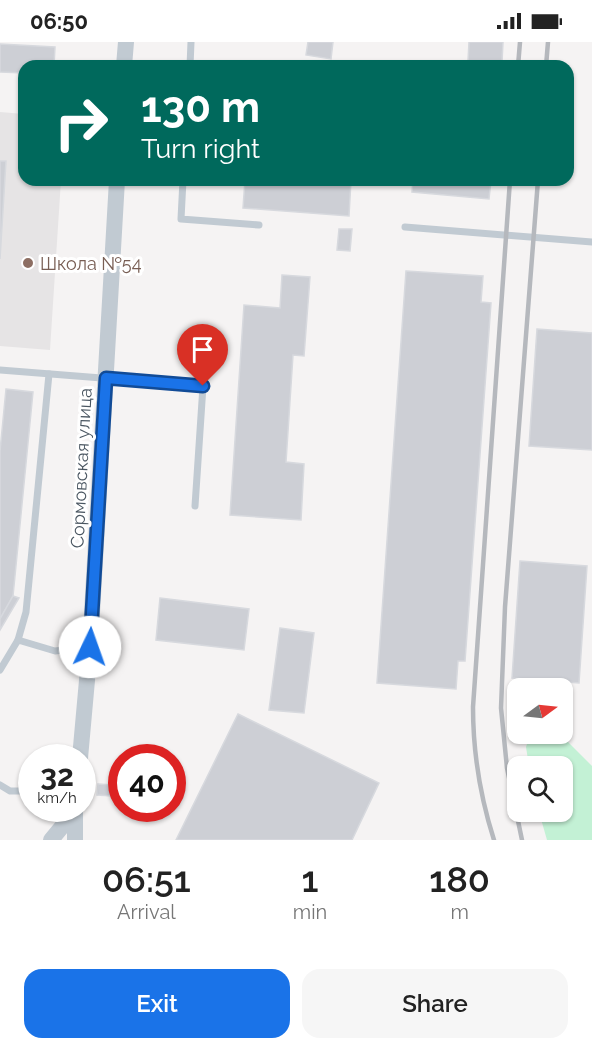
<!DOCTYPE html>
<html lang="en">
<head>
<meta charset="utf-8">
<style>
	body { margin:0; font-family:Raleway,sans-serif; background:#f6f6f6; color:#222; height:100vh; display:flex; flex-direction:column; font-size:22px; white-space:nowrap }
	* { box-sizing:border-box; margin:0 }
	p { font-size:20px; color:#767676 }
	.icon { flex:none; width:33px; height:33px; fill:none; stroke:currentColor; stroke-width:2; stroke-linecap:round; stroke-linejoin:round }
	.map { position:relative; height:798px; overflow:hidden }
	.panel { display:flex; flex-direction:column; background:#fff; flex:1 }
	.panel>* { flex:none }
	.banner { position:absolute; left:18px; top:18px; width:556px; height:126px; border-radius:18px; box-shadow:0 2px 4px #0004; background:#00695c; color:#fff; overflow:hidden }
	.needle { width:39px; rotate:75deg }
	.tools { position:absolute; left:507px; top:636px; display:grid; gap:12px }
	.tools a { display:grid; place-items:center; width:66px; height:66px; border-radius:12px; background:#fff; box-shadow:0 2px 4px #0004; font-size:30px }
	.speed { position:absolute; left:18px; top:702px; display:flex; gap:12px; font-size:30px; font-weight:700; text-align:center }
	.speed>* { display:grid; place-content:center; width:78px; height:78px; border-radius:50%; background:#fff; box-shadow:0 2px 4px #0004; line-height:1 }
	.speed small { font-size:15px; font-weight:400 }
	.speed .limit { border:9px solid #d22; background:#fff; color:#111 }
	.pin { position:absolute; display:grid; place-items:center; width:51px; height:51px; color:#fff; margin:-62px -26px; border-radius:50% 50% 50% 0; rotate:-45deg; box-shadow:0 0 6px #0007 }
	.pin .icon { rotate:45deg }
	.me { position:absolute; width:66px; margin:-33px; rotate:3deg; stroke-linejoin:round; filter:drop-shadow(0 0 4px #0008) }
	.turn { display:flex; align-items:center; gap:21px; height:126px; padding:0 24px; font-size:27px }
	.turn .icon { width:78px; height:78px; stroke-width:2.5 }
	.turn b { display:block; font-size:42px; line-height:51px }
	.eta { display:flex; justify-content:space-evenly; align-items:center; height:102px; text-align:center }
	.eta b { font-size:36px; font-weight:600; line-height:42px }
	.action { display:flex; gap:12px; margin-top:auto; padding:12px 24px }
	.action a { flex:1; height:69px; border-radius:18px; background:#1a73e8; color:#fff; font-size:24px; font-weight:600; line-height:69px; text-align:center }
	.action a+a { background:#f6f6f6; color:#222 }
	.status { display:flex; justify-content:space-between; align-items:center; height:42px; padding:0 30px; background:#fff; direction:ltr }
	.status svg { height:16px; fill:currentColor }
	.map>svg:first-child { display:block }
	.education { fill:#e6e4e5 }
	.green { fill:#c3f1d5 }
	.building { fill:#cdcfd5; stroke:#d7d9de; stroke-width:1.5 }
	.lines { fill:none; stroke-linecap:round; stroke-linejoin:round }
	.service { stroke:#c1cad2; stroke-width:7 }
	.tertiary { stroke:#c1cad2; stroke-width:16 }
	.rail { stroke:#b5b8bd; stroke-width:4.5 }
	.route-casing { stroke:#114b97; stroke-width:15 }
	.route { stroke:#1a73e8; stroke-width:10 }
	.education-dot { fill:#8d6e63; stroke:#fff; stroke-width:2 }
	.labels { text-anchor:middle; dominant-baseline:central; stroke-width:6; stroke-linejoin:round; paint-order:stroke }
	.education-label { font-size:18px; fill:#785e54; stroke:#fff; text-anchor:start }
	.street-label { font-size:18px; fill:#4a5661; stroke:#fff }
</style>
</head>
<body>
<div class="status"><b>06:50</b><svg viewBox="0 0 49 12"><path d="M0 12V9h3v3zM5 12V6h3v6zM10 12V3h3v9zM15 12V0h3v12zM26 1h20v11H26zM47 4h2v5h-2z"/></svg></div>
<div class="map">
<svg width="592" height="798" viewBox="0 0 592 798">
	<rect width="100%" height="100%" fill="#f5f3f3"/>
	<!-- education -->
	<path class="education" d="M0,70L24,72V138H61L50,308L0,304Z"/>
	<!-- green -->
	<path class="green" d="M536,697L567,699L592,724V798H547L539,770H562V724H529L526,705L528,699Z"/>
	<!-- building -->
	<g class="building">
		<path d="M308,0H333L331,17L306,13Z"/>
		<path d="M469,0H503L502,20L468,19Z"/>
		<path d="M0,2L55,5L54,24H24V31L0,30Z"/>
		<path d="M0,119H6L0,217Z"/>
		<path d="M245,138H351L349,174L243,166Z"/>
		<path d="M413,138H491L489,157L412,150Z"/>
		<path d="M339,187H352L350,209L337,208Z"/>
		<path d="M406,229L483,234L481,260L491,261L465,619H458L456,647L377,641Z"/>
		<path d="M282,233L310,235L304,314L293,313L286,420L304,422L301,478L230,473L244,263L280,266Z"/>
		<path d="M537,287L592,291V408L529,404Z"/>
		<path d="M6,347L33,350L13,554L0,577V409Z"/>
		<path d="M520,519L587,524L579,641L512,636Z"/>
		<path d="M13,554L19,556L0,588V577Z"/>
		<path d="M160,556L249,567L244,608L156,598Z"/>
		<path d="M280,586L314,591L304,671L269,668Z"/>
		<path d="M238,672L379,741L352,798H176Z"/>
		<path d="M98,742L113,743L112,754L97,753Z"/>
	</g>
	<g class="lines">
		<!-- service -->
		<g class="service">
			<path d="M190,24L191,0"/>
			<path d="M183,138L181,177L259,183"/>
			<path d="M405,185L592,200"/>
			<path d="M0,328L203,344L195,464"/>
			<path d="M18,598L26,570L49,332"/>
			<path d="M0,628L18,598L55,609L90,605"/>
			<path d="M0,743L10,749H32"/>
		</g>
		<!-- tertiary -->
		<g class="tertiary">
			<path d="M124,24L126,0"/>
			<path d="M80,716L90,605L117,138"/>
			<path d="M75,767V798"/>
			<path d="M51,798L74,770"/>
		</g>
		<!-- rail -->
		<g class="rail">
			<path d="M518,24L520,0"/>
			<path d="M546,24L548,0"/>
			<path d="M494,798C480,754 473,711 473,665L510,138"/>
			<path d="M522,798L507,726L501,666L505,565L538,138"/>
		</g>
	</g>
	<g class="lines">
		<!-- route casing -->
		<g class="route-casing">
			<path id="route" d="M90,605L106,336L203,344"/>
		</g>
		<!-- route -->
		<use href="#route" class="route"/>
	</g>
	<!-- markers -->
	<circle class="education-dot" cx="28" cy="221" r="6"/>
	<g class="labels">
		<!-- education labels -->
		<g class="education-label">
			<text x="40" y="221">Школа №54</text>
		</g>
		<!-- street labels -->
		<g class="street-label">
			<text transform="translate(81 426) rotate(-87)">Сормовская улица</text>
		</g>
	</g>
</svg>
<div class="tools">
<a><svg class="needle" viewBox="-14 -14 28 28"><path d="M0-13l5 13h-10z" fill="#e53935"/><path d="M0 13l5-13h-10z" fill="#767676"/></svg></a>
<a><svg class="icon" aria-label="search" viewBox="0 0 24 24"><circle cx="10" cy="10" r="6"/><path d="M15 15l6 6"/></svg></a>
</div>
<div class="speed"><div>32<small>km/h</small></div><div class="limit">40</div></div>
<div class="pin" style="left:203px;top:344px;background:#d93025"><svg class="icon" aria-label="arrive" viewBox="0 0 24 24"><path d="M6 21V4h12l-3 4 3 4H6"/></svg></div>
<svg class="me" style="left:90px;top:605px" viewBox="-20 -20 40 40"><circle r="19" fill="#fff"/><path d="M0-13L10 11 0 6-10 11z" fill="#1a73e8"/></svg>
<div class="banner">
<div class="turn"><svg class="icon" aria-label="right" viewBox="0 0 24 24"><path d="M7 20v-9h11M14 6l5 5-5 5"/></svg><div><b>130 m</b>Turn right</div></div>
</div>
</div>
<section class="panel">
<div class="eta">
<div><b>06:51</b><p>Arrival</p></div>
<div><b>1</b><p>min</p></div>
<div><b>180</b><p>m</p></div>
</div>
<div class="action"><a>Exit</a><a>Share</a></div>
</section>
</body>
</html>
